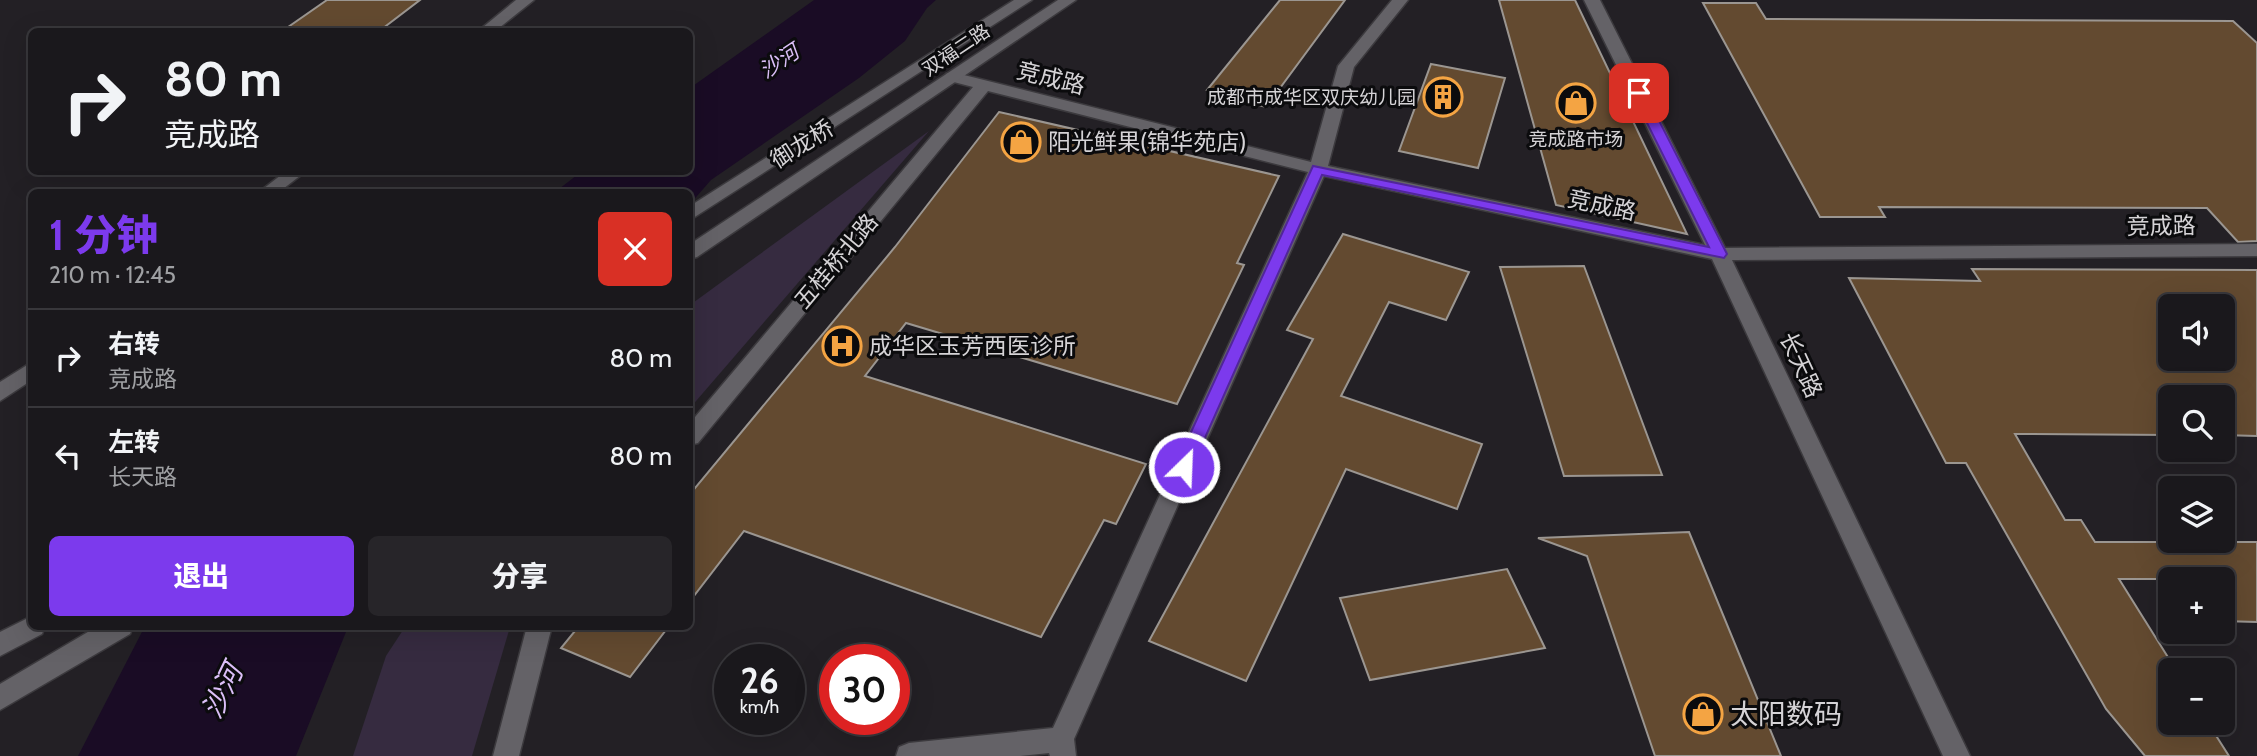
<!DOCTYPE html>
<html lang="zh">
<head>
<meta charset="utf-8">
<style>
	body { margin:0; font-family:Cabin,"Noto Sans SC",sans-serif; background:#272529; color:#f1f3f6; height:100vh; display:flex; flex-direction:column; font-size:26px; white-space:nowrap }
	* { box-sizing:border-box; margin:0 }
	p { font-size:23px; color:#9fa0a3 }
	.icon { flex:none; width:38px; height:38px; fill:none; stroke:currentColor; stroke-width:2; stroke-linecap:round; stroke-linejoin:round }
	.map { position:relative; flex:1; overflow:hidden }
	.side { position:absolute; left:28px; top:189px; width:665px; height:441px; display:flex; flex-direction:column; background:#1a181c; border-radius:10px; box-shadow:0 7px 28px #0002,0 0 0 2px #38373b }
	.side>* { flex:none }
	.banner { position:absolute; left:28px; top:28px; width:665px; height:147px; border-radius:10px; box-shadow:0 7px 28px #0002,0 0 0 2px #38373b; background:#1a181c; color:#f1f3f6; overflow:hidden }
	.fabs { position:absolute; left:2158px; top:294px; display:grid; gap:14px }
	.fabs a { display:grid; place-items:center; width:77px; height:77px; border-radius:10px; background:#1a181c; box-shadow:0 7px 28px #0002,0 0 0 2px #38373b; font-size:35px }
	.speed { position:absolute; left:714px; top:644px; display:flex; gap:14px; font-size:35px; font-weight:700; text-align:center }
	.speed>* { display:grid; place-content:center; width:91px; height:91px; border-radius:50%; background:#1a181c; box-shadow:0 7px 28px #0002,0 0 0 2px #38373b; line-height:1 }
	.speed small { font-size:18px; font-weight:400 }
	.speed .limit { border:10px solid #d22; background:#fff; color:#111 }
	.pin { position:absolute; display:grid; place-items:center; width:60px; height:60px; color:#fff; margin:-30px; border-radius:14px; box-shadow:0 4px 10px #0006 }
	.me { position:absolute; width:77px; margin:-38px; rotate:24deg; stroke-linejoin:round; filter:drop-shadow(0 0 5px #0008) }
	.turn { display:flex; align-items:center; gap:24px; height:147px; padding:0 21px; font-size:32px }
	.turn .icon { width:91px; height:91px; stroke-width:2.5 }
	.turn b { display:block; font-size:49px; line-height:60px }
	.round { display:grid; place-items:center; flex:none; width:74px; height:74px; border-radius:10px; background:#272529 }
	.summary { display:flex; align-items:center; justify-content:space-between; height:119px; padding:0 21px }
	h1 { font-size:42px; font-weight:800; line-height:52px; color:#7c3aed }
	.cta { display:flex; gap:14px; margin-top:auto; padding:14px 21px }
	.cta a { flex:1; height:80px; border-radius:10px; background:#7c3aed; color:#fff; font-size:28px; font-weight:800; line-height:80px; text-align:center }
	.cta a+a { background:#272529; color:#f1f3f6 }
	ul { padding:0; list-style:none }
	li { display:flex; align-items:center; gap:21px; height:98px; padding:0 21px; border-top:2px solid #38373b }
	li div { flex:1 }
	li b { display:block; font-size:26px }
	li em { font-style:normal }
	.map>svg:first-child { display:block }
	.green { fill:#362b40 }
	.water { fill:#1a0c25 }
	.building { fill:#634a30; stroke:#9b9691; stroke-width:2; fill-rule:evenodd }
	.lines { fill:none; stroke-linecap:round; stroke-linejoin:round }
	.street-casing { stroke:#3c3a3e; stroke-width:3 }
	.secondary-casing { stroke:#3c3a3e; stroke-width:3 }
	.street { fill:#646267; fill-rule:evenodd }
	.secondary { fill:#646267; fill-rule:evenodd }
	.route { fill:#7c3aed; stroke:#51269a; stroke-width:2 }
	.labels { text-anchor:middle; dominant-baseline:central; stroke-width:6; stroke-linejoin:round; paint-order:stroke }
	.far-street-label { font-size:19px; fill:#d5d3d6; stroke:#0b0b0d }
	.far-poi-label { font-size:19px; fill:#d5d3d6; stroke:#0b0b0d; text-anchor:end }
	.far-water-label { font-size:21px; font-style:italic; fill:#dbbff8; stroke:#0b0b0d }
	.street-label { font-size:23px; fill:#d5d3d6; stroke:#0b0b0d }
	.poi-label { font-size:23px; fill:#d5d3d6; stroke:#0b0b0d; text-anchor:start }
	.near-water-label { font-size:28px; font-style:italic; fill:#dbbff8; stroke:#0b0b0d }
	.near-poi-label { font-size:28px; fill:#d5d3d6; stroke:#0b0b0d; text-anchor:start }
</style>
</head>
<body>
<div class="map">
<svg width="2257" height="756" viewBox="0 0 2257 756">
	<rect width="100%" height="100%" fill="#232025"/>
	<!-- green -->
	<g class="green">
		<path d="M929,131L690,408V305Z"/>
		<path d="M405,627H510L472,756H353L386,656Z"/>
	</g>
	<!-- water -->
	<g class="water">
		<path d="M814,0H936L927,8L905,41L859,78L711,180L690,204V192H555L581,172H690V88Z"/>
		<path d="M145,626H348V627L296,756H78Z"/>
	</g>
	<!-- building -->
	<g class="building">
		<path d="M327,0H420L378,32H281Z"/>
		<path d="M1280,0H1345L1266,107L1207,90Z"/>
		<path d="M1499,0H1575L1687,234L1556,205Z"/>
		<path d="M1703,3H1756L1766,19L2233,21L2257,43V241L2238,242L2207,208L1879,207L1885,217H1820Z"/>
		<path d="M1431,64L1505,78L1478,168L1399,151Z"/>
		<path d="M999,112L1279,176L1237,263L1244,265L1177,404L906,323L865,376L1146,464L1116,524L1104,520L1041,637L744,531L690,601V494L895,247Z"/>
		<path d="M1343,234L1469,272L1446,320L1389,302L1341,396L1482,444L1457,509L1346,469L1246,681L1149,641L1313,339L1287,330Z"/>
		<path d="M1584,266L1662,475L1564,476L1500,267Z"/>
		<path d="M1972,269L2257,270V436L2222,435V397H2170V435L2015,434L2065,520H2081L2095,542H2257V622L2222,621V579H2119L2176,670H2170V723H2208L2229,756H2145L2106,709L1966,463H1946L1849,278L1980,281ZM2170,306H2222V359H2170Z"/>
		<path d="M1689,532L1781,756H1655L1587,556L1538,538Z"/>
		<path d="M1507,569L1545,648L1370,680L1340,598Z"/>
		<path d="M579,626H669L630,677L561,648Z"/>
	</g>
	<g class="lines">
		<!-- street casing -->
		<g class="street-casing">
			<g id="street">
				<path d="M516,0H534L494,32H477Z"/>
				<path d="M1392,0H1408L1354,67L1328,166L1705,245L1584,0H1600L1725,248L2257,244V256L1732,260L1970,756H1943L1712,259L1324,176L1074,739L1076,756H1050L1049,753L1020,756H896L899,747L909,743L1053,728L1308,172L988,91L698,443L690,445V423L973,87L946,80V74L952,72L1311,162L1338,66Z"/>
				<path d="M285,172H305L279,192H259Z"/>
				<path d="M32,362V380L0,401V382Z"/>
				<path d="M527,626H552L519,756H493Z"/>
			</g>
		</g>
		<!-- secondary casing -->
		<g class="secondary-casing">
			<g id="secondary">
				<path d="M1014,0H1032L690,220V206Z"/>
				<path d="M1058,0H1076L697,257L690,259V244Z"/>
				<path d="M32,616V626H45L42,634L0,656V632Z"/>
				<path d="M98,626H133L130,634L0,710V684Z"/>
			</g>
		</g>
		<!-- street -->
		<use href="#street" class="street"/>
		<!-- secondary -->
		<use href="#secondary" class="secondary"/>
	</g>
	<!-- route -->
	<path class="route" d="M1639,89L1645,93L1727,254L1724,258L1322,175L1192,467L1190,471H1178L1175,467L1313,166L1709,247L1632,93Z"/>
	<!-- icons -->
	<defs>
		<g id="building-ring" transform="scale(2.0125)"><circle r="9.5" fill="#0b0b0d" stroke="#f4a443" stroke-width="1.5"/><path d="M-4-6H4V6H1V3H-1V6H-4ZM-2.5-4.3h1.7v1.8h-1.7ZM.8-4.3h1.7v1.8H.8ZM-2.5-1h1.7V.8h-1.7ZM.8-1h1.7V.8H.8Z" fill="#f4a443"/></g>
		<g id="shop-ring" transform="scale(2.0125)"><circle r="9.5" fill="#0b0b0d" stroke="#f4a443" stroke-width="1.5"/><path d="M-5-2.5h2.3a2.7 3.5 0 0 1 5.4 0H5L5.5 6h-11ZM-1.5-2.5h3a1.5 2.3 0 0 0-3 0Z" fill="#f4a443"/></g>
		<g id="hospital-ring" transform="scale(2.0125)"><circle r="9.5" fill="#0b0b0d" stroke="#f4a443" stroke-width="1.5"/><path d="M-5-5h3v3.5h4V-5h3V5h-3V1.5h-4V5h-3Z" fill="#f4a443"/></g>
	</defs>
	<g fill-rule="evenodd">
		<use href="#building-ring" x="1443" y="97"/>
		<use href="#shop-ring" x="1576" y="103"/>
		<use href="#shop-ring" x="1021" y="142"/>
		<use href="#hospital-ring" x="842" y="346"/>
		<use href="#shop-ring" x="1703" y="714"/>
	</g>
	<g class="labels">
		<!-- far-street labels -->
		<g class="far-street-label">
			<text transform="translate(956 50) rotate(-34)">双福二路</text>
		</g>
		<!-- far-poi labels -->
		<g class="far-poi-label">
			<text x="1416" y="97">成都市成华区双庆幼儿园</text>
			<text x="1576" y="139" text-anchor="middle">竞成路市场</text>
		</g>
		<!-- far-water labels -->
		<g class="far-water-label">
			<text transform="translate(779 61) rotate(-34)">沙河</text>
		</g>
		<!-- street labels -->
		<g class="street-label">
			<text transform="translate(1051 78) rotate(14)">竞成路</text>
			<text transform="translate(802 144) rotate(-32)">御龙桥</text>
			<text transform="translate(1602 205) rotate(12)">竞成路</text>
			<text transform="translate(2161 226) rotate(-1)">竞成路</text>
			<text transform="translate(836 261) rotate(-50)">五桂桥北路</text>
			<text transform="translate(1801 365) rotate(65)">长天路</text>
		</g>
		<!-- poi labels -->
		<g class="poi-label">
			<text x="1048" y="142">阳光鲜果(锦华苑店)</text>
			<text x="869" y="346">成华区玉芳西医诊所</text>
		</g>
		<!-- near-water labels -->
		<g class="near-water-label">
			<text transform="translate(222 691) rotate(-64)">沙河</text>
		</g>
		<!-- near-poi labels -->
		<g class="near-poi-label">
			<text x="1730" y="714">太阳数码</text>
		</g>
	</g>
</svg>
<div class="fabs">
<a><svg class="icon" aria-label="sound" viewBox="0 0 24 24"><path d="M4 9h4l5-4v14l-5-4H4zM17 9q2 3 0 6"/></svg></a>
<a><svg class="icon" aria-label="search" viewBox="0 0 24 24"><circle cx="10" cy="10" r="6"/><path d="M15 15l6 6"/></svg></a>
<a><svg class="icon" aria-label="layers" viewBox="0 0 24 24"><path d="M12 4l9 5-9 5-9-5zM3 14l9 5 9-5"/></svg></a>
<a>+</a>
<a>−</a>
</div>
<div class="speed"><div>26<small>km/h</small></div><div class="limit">30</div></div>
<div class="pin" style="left:1639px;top:93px;background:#d93025"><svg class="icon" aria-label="arrive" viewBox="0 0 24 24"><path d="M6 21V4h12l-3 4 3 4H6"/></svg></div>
<svg class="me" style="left:1184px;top:467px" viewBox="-20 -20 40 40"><circle r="17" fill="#7c3aed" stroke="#fff" stroke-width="3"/><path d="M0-11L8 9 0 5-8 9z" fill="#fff"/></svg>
<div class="banner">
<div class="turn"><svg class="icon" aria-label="right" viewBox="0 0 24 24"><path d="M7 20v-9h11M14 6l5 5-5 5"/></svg><div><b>80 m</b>竞成路</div></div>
</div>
<section class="side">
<div class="summary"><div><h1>1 分钟</h1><p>210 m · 12:45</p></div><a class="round" style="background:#d93025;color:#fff"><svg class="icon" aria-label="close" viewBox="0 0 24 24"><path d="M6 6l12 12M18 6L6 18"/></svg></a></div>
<ul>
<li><svg class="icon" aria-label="right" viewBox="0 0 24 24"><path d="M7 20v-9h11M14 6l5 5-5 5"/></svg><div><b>右转</b><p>竞成路</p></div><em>80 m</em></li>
<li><svg class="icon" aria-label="left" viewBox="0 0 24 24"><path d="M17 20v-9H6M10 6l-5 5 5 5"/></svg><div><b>左转</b><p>长天路</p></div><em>80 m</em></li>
</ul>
<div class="cta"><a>退出</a><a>分享</a></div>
</section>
</div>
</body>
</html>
